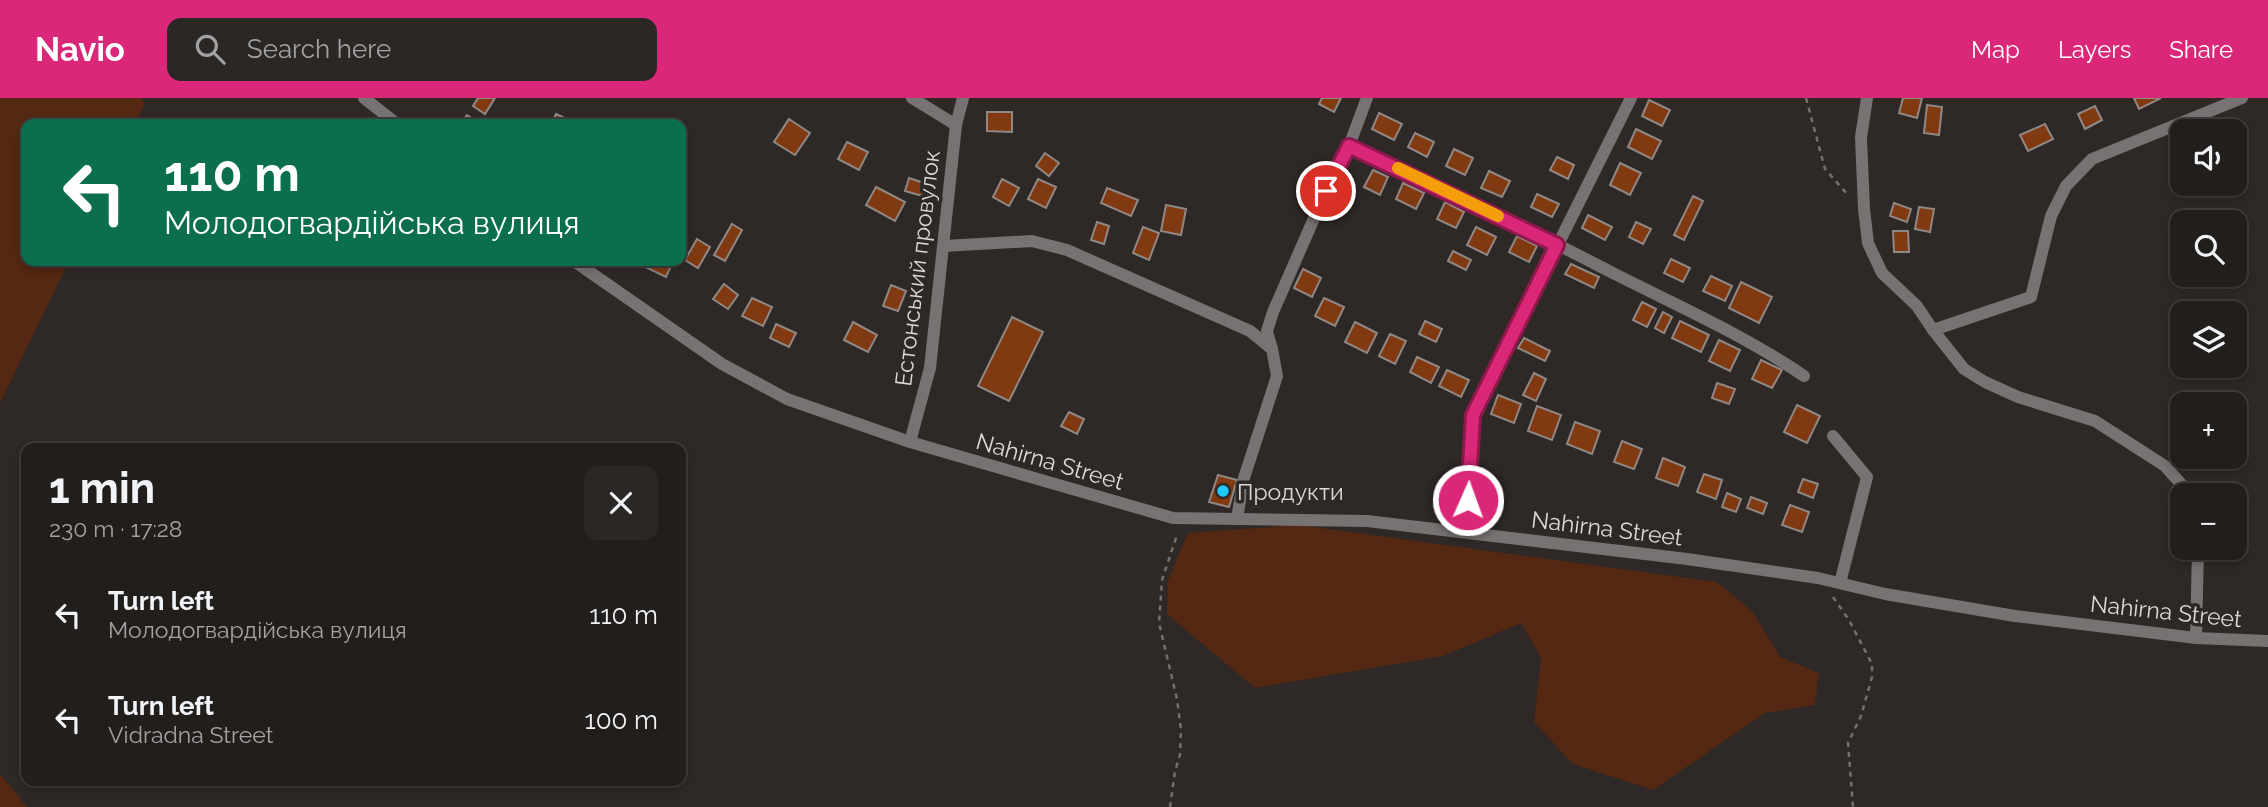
<!DOCTYPE html>
<html lang="en">
<head>
<meta charset="utf-8">
<style>
	body { margin:0; font-family:Raleway,sans-serif; background:#2a2725; color:#f1f3f6; height:100vh; display:flex; flex-direction:column; font-size:26px; white-space:nowrap }
	* { box-sizing:border-box; margin:0 }
	p { font-size:23px; color:#a2a2a3 }
	.icon { flex:none; width:38px; height:38px; fill:none; stroke:currentColor; stroke-width:2; stroke-linecap:round; stroke-linejoin:round }
	.map { position:relative; flex:1; overflow:hidden }
	.drawer { position:absolute; left:21px; top:345px; width:665px; height:343px; display:flex; flex-direction:column; background:#221e1c; border-radius:14px; box-shadow:0 4px 10px #0003,0 0 0 2px #3f3c3b }
	.drawer>* { flex:none }
	.guide { position:absolute; left:21px; top:21px; width:665px; height:147px; border-radius:14px; box-shadow:0 4px 10px #0003,0 0 0 2px #3f3c3b; background:#0b6e4f; color:#fff; overflow:hidden }
	.fabs { position:absolute; left:2170px; top:21px; display:grid; gap:14px }
	.fabs a { display:grid; place-items:center; width:77px; height:77px; border-radius:14px; background:#221e1c; box-shadow:0 4px 10px #0003,0 0 0 2px #3f3c3b; font-size:35px }
	.pin { position:absolute; display:grid; place-items:center; width:60px; height:60px; color:#fff; margin:-30px; border:4px solid #fff; border-radius:50%; box-shadow:0 2px 7px #0007 }
	.me { position:absolute; width:77px; margin:-38px; rotate:2deg; stroke-linejoin:round; filter:drop-shadow(0 0 5px #0008) }
	.turn { display:flex; align-items:center; gap:24px; height:147px; padding:0 28px; font-size:32px }
	.turn .icon { width:91px; height:91px; stroke-width:2.5 }
	.turn b { display:block; font-size:49px; line-height:60px }
	.round { display:grid; place-items:center; flex:none; width:74px; height:74px; border-radius:14px; background:#2a2725 }
	.summary { display:flex; align-items:center; justify-content:space-between; height:119px; padding:0 28px }
	h1 { font-size:42px; font-weight:700; line-height:52px }
	ul { padding:0; list-style:none }
	li { display:flex; align-items:center; gap:21px; height:105px; padding:0 28px }
	li div { flex:1 }
	li b { display:block; font-size:26px }
	li em { font-style:normal }
	header { display:flex; align-items:center; gap:42px; box-sizing:border-box; height:98px; padding:0 35px; background:#db2777; color:#fff }
	header strong { font-size:33px }
	nav { display:flex; gap:38px; margin-inline-start:auto; font-size:24px }
	.search { width:490px; height:63px; background:#2a2725; display:flex; align-items:center; gap:18px; box-sizing:border-box; padding:0 24px; border-radius:14px; color:#a2a2a3; font-size:26px }
	.map>svg:first-child { display:block }
	.green { fill:#542812 }
	.building { fill:#813911; stroke:#8f8884; stroke-width:2 }
	.lines { fill:none; stroke-linecap:round; stroke-linejoin:round }
	.path { stroke:#75706e; stroke-width:2.5; stroke-dasharray:5 5; stroke-linecap:butt }
	.street { stroke:#767372; stroke-width:12 }
	.route-casing { stroke:#8e194d; stroke-width:18 }
	.route { stroke:#db2777; stroke-width:12 }
	.slow { stroke:#f59e0b; stroke-width:12 }
	.poi-dot { fill:#1dc9fd; stroke:#2e2826; stroke-width:2.5 }
	.labels { text-anchor:middle; dominant-baseline:central; stroke-width:7; stroke-linejoin:round; paint-order:stroke }
	.street-label { font-size:23px; fill:#ddd8d7; stroke:#2e2826 }
	.poi-label { font-size:23px; fill:#ddd8d7; stroke:#2e2826; text-anchor:start }
</style>
</head>
<body>
<header>
<strong>Navio</strong>
<div class="search"><svg class="icon" aria-label="search" viewBox="0 0 24 24"><circle cx="10" cy="10" r="6"/><path d="M15 15l6 6"/></svg>Search here</div>
<nav><a>Map</a><a>Layers</a><a>Share</a></nav>
</header>
<div class="map">
<svg width="2268" height="709" viewBox="0 0 2268 709">
	<rect width="100%" height="100%" fill="#2e2826"/>
	<!-- green -->
	<g class="green">
		<path d="M0,0H141L145,5L135,26H26V163H69L0,305Z"/>
		<path d="M1299,427L1717,484L1752,513L1780,559L1819,575L1815,607L1765,615L1653,692L1573,666L1534,624L1541,559L1521,525L1443,558L1255,590L1167,516L1168,482L1188,435Z"/>
		<path d="M0,676L27,709H0Z"/>
	</g>
	<!-- building -->
	<g class="building">
		<path d="M478,0H495L485,16L473,8Z"/>
		<path d="M1322,0H1341L1334,14L1319,6Z"/>
		<path d="M1903,0H1922L1917,20L1899,15Z"/>
		<path d="M2134,0H2161L2139,11Z"/>
		<path d="M1649,2L1670,12L1662,28L1642,18Z"/>
		<path d="M1927,7L1942,9L1939,37L1924,35Z"/>
		<path d="M2095,8L2102,22L2085,31L2078,16Z"/>
		<path d="M987,14H1012V34L987,33Z"/>
		<path d="M1379,15L1402,26L1394,42L1372,31Z"/>
		<path d="M556,16L569,22L567,26H551Z"/>
		<path d="M467,17L480,26H460Z"/>
		<path d="M789,21L810,35L795,57L774,44Z"/>
		<path d="M2045,26L2053,41L2028,53L2020,37Z"/>
		<path d="M1636,31L1661,43L1652,61L1628,49Z"/>
		<path d="M1415,35L1434,44L1427,59L1408,49Z"/>
		<path d="M847,44L868,54L859,72L838,61Z"/>
		<path d="M1454,51L1473,60L1465,77L1446,68Z"/>
		<path d="M1045,55L1059,65L1049,78L1036,68Z"/>
		<path d="M1557,59L1574,67L1568,81L1550,72Z"/>
		<path d="M1620,65L1641,75L1630,97L1610,87Z"/>
		<path d="M1373,72L1388,79L1380,97L1364,89Z"/>
		<path d="M1489,73L1510,83L1502,99L1481,90Z"/>
		<path d="M909,80L930,87L926,99L905,93Z"/>
		<path d="M1002,81L1019,90L1009,108L993,99Z"/>
		<path d="M1038,81L1056,89L1046,110L1028,101Z"/>
		<path d="M1403,85L1424,95L1416,111L1396,101Z"/>
		<path d="M876,89L905,104L895,123L866,107Z"/>
		<path d="M1107,90L1138,102L1131,118L1101,105Z"/>
		<path d="M1537,96L1559,106L1552,119L1531,109Z"/>
		<path d="M1693,98L1703,103L1684,142L1674,137Z"/>
		<path d="M1445,104L1464,114L1456,130L1437,121Z"/>
		<path d="M1894,105L1911,111L1907,124L1890,118Z"/>
		<path d="M1166,107L1186,111L1181,137L1161,133Z"/>
		<path d="M1919,109L1934,111L1930,134L1915,131Z"/>
		<path d="M1588,117L1612,129L1605,142L1582,130Z"/>
		<path d="M1097,124L1109,128L1104,146L1091,142Z"/>
		<path d="M1636,124L1651,131L1643,146L1629,139Z"/>
		<path d="M732,126L742,132L725,163L714,157Z"/>
		<path d="M1143,129L1159,135L1149,162L1133,155Z"/>
		<path d="M1476,129L1496,139L1487,157L1467,147Z"/>
		<path d="M1893,133H1908L1909,154H1894Z"/>
		<path d="M1517,138L1537,148L1529,164L1509,154Z"/>
		<path d="M697,141L710,149L698,170L685,162Z"/>
		<path d="M1453,153L1471,162L1466,172L1448,163Z"/>
		<path d="M1671,161L1690,170L1683,184L1664,175Z"/>
		<path d="M640,163H661L671,168L666,179L639,166Z"/>
		<path d="M1571,166L1599,179L1594,190L1565,176Z"/>
		<path d="M1303,171L1321,180L1312,199L1294,190Z"/>
		<path d="M1711,178L1732,188L1725,203L1703,193Z"/>
		<path d="M1741,184L1772,199L1759,225L1729,210Z"/>
		<path d="M724,186L738,197L728,211L713,201Z"/>
		<path d="M891,187L906,193L898,213L883,208Z"/>
		<path d="M752,200L772,209L763,228L742,218Z"/>
		<path d="M1324,200L1344,209L1335,228L1315,218Z"/>
		<path d="M1642,204L1656,211L1647,229L1633,222Z"/>
		<path d="M1663,214L1672,219L1664,235L1655,230Z"/>
		<path d="M1012,219L1043,234L1009,303L978,288Z"/>
		<path d="M1425,223L1442,231L1436,244L1419,236Z"/>
		<path d="M1680,223L1709,237L1701,254L1672,240Z"/>
		<path d="M853,224L877,237L868,254L844,242Z"/>
		<path d="M1355,224L1377,235L1367,255L1345,244Z"/>
		<path d="M776,226L796,235L789,249L770,240Z"/>
		<path d="M1390,236L1406,243L1395,266L1379,258Z"/>
		<path d="M1524,240L1550,253L1545,263L1518,250Z"/>
		<path d="M1719,242L1740,252L1730,273L1709,263Z"/>
		<path d="M1417,259L1439,269L1431,285L1410,274Z"/>
		<path d="M1761,262L1782,272L1772,290L1752,281Z"/>
		<path d="M1447,272L1469,282L1461,299L1439,288Z"/>
		<path d="M1534,275L1546,281L1536,303L1523,297Z"/>
		<path d="M1717,285L1735,291L1729,306L1712,300Z"/>
		<path d="M1498,297L1521,306L1514,325L1491,316Z"/>
		<path d="M1797,307L1820,318L1807,345L1784,334Z"/>
		<path d="M1537,308L1561,317L1552,342L1528,333Z"/>
		<path d="M1069,314L1084,321L1077,336L1061,328Z"/>
		<path d="M1575,324L1600,333L1592,356L1567,346Z"/>
		<path d="M1622,343L1642,351L1634,371L1614,364Z"/>
		<path d="M1663,360L1685,369L1678,388L1656,380Z"/>
		<path d="M1704,376L1722,382L1716,401L1697,394Z"/>
		<path d="M1218,377L1237,382L1229,409L1209,404Z"/>
		<path d="M1803,381L1818,386L1813,400L1798,394Z"/>
		<path d="M1727,395L1741,401L1736,414L1722,409Z"/>
		<path d="M1751,399L1767,405L1763,416L1747,410Z"/>
		<path d="M1790,407L1809,414L1802,434L1782,427Z"/>
	</g>
	<g class="lines">
		<!-- path -->
		<g class="path">
			<path d="M1806,0L1825,71L1848,97"/>
			<path d="M1833,499L1849,522L1872,566V579L1861,618L1848,645L1853,709"/>
			<path d="M1170,709L1175,673L1180,657L1181,632L1177,601L1159,525L1162,482L1176,440L1175,435"/>
		</g>
		<!-- street -->
		<g class="street">
			<path d="M364,0L397,26"/>
			<path d="M912,0L956,27"/>
			<path d="M1867,0L1861,39L1864,111L1868,145L1882,175L1917,208L1933,232L1964,271L1985,284L2018,299L2095,323L2165,368L2191,397"/>
			<path d="M1349,48C1440,86 1529,132 1617,177C1680,209 1746,238 1804,278"/>
			<path d="M944,148L1032,143L1067,152L1250,233L1272,251L1277,278L1244,380L1237,420"/>
			<path d="M574,163L722,266L787,301L910,344L1173,420L1367,423L1687,461L1818,480L1885,496L2015,518L2196,540L2268,543"/>
			<path d="M1933,232L2031,199L2051,118L2066,88L2092,61L2242,0"/>
			<path d="M1272,251L1267,233L1273,214L1326,93L1349,48L1367,0"/>
			<path d="M1833,338L1867,379L1840,485"/>
			<path d="M910,344L930,270L956,27L963,0"/>
			<path d="M1469,435L1468,402L1473,317L1631,0"/>
			<path d="M2196,540L2198,450"/>
		</g>
	</g>
	<g class="lines">
		<!-- route casing -->
		<g class="route-casing">
			<path id="route" d="M1326,93L1349,48L1557,147L1473,317L1468,402"/>
		</g>
		<!-- route -->
		<use href="#route" class="route"/>
		<!-- slow -->
		<path class="slow" d="M1398,70L1498,118"/>
	</g>
	<!-- markers -->
	<circle class="poi-dot" cx="1223" cy="393" r="7"/>
	<g class="labels">
		<!-- street labels -->
		<g class="street-label">
			<text transform="translate(917 170) rotate(-83)">Естонський провулок</text>
			<text transform="translate(1050 363) rotate(16)">Nahirna Street</text>
			<text transform="translate(1607 430) rotate(7)">Nahirna Street</text>
			<text transform="translate(2166 513) rotate(6)">Nahirna Street</text>
		</g>
		<!-- poi labels -->
		<g class="poi-label">
			<text x="1237" y="393">Продукти</text>
		</g>
	</g>
</svg>
<div class="fabs">
<a><svg class="icon" aria-label="sound" viewBox="0 0 24 24"><path d="M4 9h4l5-4v14l-5-4H4zM17 9q2 3 0 6"/></svg></a>
<a><svg class="icon" aria-label="search" viewBox="0 0 24 24"><circle cx="10" cy="10" r="6"/><path d="M15 15l6 6"/></svg></a>
<a><svg class="icon" aria-label="layers" viewBox="0 0 24 24"><path d="M12 4l9 5-9 5-9-5zM3 14l9 5 9-5"/></svg></a>
<a>+</a>
<a>−</a>
</div>
<div class="pin" style="left:1326px;top:93px;background:#d93025"><svg class="icon" aria-label="arrive" viewBox="0 0 24 24"><path d="M6 21V4h12l-3 4 3 4H6"/></svg></div>
<svg class="me" style="left:1468px;top:402px" viewBox="-20 -20 40 40"><circle r="17" fill="#db2777" stroke="#fff" stroke-width="3"/><path d="M0-11L8 9 0 5-8 9z" fill="#fff"/></svg>
<div class="guide">
<div class="turn"><svg class="icon" aria-label="left" viewBox="0 0 24 24"><path d="M17 20v-9H6M10 6l-5 5 5 5"/></svg><div><b>110 m</b>Молодогвардійська вулиця</div></div>
</div>
<section class="drawer">
<div class="summary"><div><h1>1 min</h1><p>230 m · 17:28</p></div><a class="round"><svg class="icon" aria-label="close" viewBox="0 0 24 24"><path d="M6 6l12 12M18 6L6 18"/></svg></a></div>
<ul>
<li><svg class="icon" aria-label="left" viewBox="0 0 24 24"><path d="M17 20v-9H6M10 6l-5 5 5 5"/></svg><div><b>Turn left</b><p>Молодогвардійська вулиця</p></div><em>110 m</em></li>
<li><svg class="icon" aria-label="left" viewBox="0 0 24 24"><path d="M17 20v-9H6M10 6l-5 5 5 5"/></svg><div><b>Turn left</b><p>Vidradna Street</p></div><em>100 m</em></li>
</ul>
</section>
</div>
</body>
</html>
